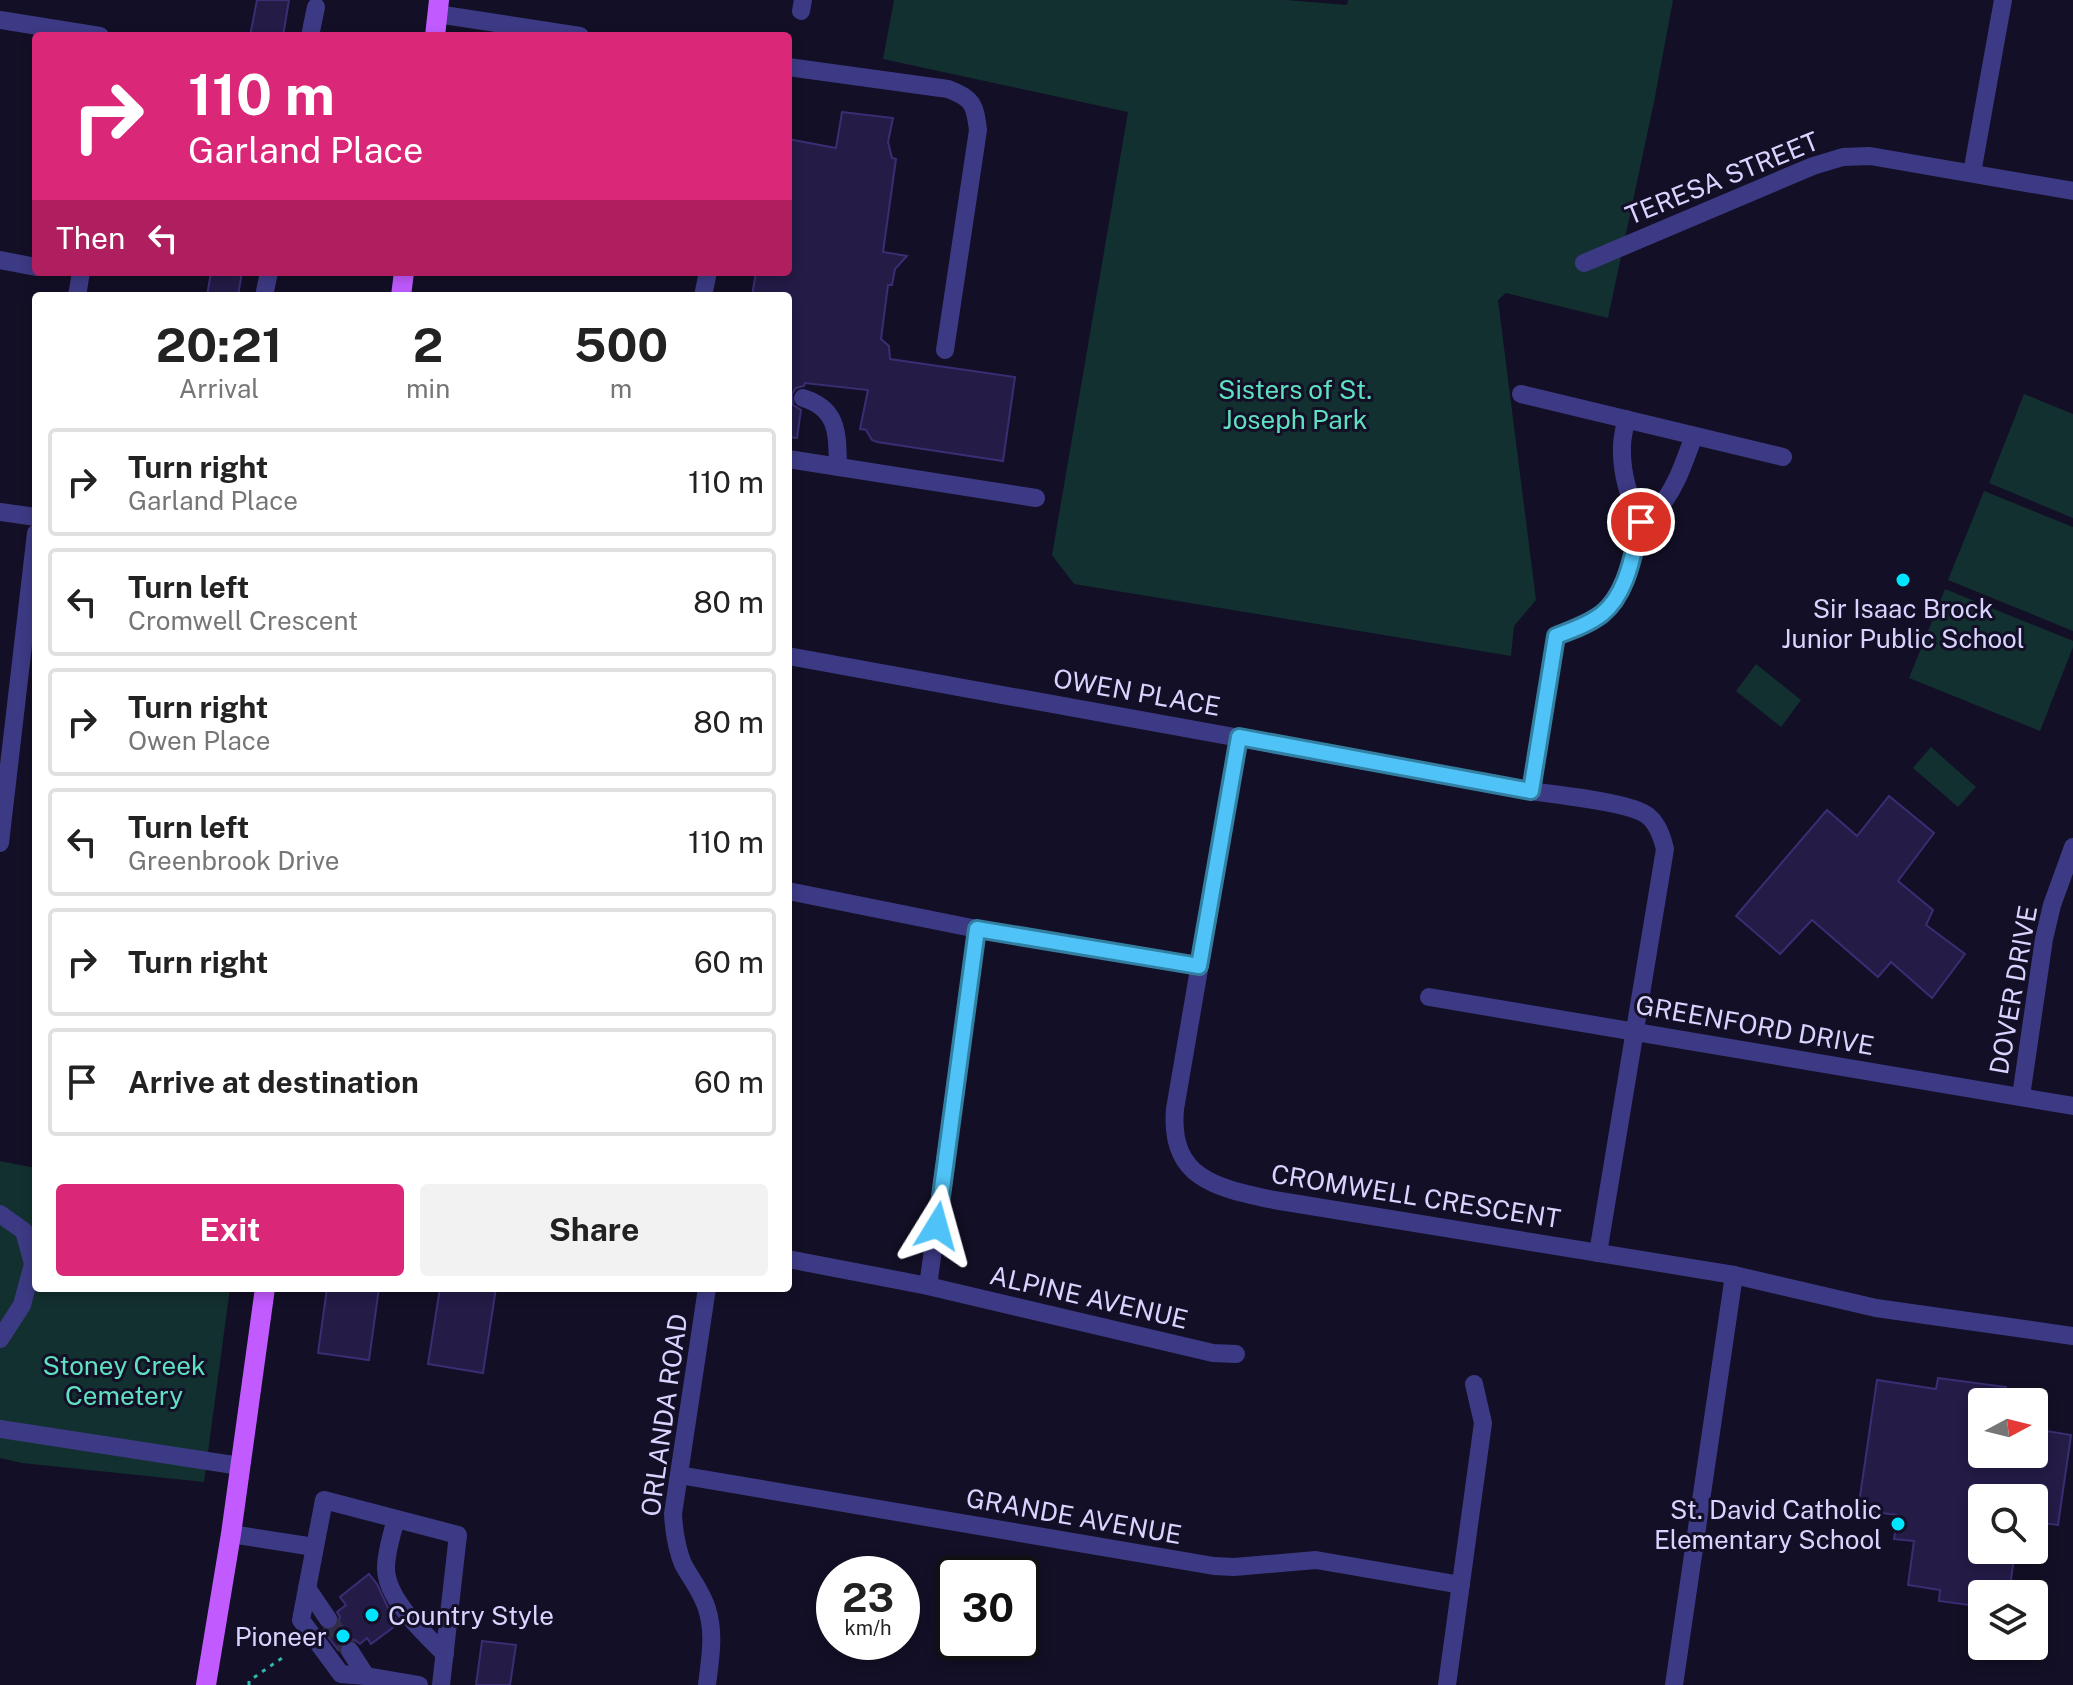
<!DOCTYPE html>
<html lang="en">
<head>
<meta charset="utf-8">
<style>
	body { margin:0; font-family:"Public Sans",sans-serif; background:#f2f2f2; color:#222; height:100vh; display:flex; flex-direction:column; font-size:30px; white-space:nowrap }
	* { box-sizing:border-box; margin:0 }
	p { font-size:26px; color:#767676 }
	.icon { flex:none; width:44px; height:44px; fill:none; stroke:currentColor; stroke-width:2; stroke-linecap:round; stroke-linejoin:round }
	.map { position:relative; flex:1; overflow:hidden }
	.side { position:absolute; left:32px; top:292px; width:760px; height:1000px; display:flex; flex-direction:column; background:#fff; border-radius:8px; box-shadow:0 4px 12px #0003 }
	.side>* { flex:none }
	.banner { position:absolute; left:32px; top:32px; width:760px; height:244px; border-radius:8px; box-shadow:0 4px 12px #0003; background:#db2777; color:#fff; overflow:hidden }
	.needle { width:52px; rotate:83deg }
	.buttons { position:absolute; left:1968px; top:1388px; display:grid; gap:16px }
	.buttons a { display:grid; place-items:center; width:80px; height:80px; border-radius:8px; background:#fff; box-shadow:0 4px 12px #0003; font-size:40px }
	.speed { position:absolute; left:816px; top:1556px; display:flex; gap:16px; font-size:40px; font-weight:700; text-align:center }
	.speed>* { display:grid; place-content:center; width:104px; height:104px; border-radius:50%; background:#fff; box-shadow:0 4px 12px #0003; line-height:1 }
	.speed small { font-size:20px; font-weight:400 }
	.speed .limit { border:4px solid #111; border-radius:12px; background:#fff; color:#111 }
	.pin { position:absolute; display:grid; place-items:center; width:68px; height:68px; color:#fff; margin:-34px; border:4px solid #fff; border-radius:50%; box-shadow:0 2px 8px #0007 }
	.me { position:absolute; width:88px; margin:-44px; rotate:8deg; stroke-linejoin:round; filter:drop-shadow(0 0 6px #0008) }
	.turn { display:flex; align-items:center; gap:28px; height:168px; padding:0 24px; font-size:36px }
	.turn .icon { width:104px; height:104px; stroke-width:2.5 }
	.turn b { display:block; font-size:56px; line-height:68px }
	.then { display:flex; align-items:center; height:76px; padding:0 24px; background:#0003; gap:16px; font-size:30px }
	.eta { display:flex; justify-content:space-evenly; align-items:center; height:136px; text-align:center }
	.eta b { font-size:48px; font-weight:700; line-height:56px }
	.action { display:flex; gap:16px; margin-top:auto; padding:16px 24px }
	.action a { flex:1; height:92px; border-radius:8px; background:#db2777; color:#fff; font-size:32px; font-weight:700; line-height:92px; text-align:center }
	.action a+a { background:#f2f2f2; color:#222 }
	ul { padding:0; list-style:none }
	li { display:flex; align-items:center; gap:24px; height:108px; margin:0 16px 12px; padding:0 8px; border:4px solid #e0e0e0; border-radius:8px }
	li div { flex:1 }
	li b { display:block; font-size:30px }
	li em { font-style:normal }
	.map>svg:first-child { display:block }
	.green { fill:#12302f }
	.building { fill:#241b47; stroke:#3b2d73; stroke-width:2 }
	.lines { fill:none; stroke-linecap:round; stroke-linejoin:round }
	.minor-tunnel { stroke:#312d47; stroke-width:18; stroke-dasharray:18 9; stroke-linecap:butt }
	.path { stroke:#2fb8b0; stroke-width:3; stroke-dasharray:4 6; stroke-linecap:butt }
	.minor { stroke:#3d3a85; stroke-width:18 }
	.major { stroke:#c25bff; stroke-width:20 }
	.route-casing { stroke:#337fa1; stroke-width:20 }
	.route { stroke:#4fc3f7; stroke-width:14 }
	.poi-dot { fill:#00e5ff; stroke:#130f26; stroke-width:3 }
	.labels { text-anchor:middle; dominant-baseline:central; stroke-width:6; stroke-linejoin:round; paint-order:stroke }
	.street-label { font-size:26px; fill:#d9d4ff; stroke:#130f26 }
	.park-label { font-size:26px; fill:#5fe0c0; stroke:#130f26 }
	.poi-label { font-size:26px; fill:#d9d4ff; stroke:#130f26; text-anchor:end }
</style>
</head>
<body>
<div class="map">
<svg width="2073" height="1685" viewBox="0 0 2073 1685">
	<rect width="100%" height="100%" fill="#130f26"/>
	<!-- green -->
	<g class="green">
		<path d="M894,0H1286L1347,5L1348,0H1673L1654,102L1608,318L1506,293L1498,300L1536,600L1514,626L1511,656L1074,584L1052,555L1128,112L883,59Z"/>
		<path d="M2024,394L2073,414V518L1989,483Z"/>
		<path d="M1984,491L2073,527V631L1948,580Z"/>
		<path d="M1945,589L2073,641V647L2040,731L1909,678Z"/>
		<path d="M1756,664L1801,700L1781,727L1736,691Z"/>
		<path d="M1931,747L1976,787L1958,807L1913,768Z"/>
		<path d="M0,1161L36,1168V1288H230L204,1482L22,1463L0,1458Z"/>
	</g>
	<!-- building -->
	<g class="building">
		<path d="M257,0H289L283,36H250Z"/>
		<path d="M842,112L893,118L888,142L892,158L896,159L883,252L907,256L895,269L892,285H888L881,339L889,346L890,359L1015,377L1003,461L877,442L872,440L866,430L860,429L868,390L805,383L804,386L796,388L792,394L793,405L801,410L797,438L788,437V296H752L756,272H788V139L836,148Z"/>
		<path d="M211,272H242L238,296H207Z"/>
		<path d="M1889,796L1934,833L1898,881L1933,910L1926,925L1965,954L1932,998L1891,962L1878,977L1812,920L1780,954L1736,916L1827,810L1857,836Z"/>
		<path d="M327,1288H379L369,1360L318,1353Z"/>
		<path d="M440,1288H496L483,1373L428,1364Z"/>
		<path d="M1938,1378L2006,1387L2004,1402H1982V1454H2034V1429L2071,1435L2058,1525L2034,1522V1498H1982V1550H2015L2009,1594H1978L1976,1606L1939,1601L1940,1590L1908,1585L1914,1541L1894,1539L1898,1515L1858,1510L1877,1380L1936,1389Z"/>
		<path d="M369,1574L377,1584L389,1610L399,1623L371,1644L367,1638L360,1644L355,1640L349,1639L343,1641L338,1650L323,1630L330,1631L338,1625L340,1617L337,1612L346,1605L340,1597Z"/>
		<path d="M482,1641L516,1645L510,1685H476Z"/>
	</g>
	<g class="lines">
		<!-- minor-tunnel -->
		<path class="minor-tunnel" d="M328,1619L350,1651"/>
		<!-- path -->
		<path class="path" d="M249,1685V1681L282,1658"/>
		<!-- minor -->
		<g class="minor">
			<path d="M801,11L803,0"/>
			<path d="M437,14L580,36"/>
			<path d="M0,20L100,36"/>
			<path d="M310,36L316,7"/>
			<path d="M788,67L948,89C973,98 975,105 978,130L945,350"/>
			<path d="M1972,173L2003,0"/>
			<path d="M0,260L36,267"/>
			<path d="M1584,263L1813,166L1843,157L1870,156L2073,191"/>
			<path d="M77,296L81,272"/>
			<path d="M264,296L269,272"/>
			<path d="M703,296L708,272"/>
			<path d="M1521,394L1783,457"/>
			<path d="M803,398C839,409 837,434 838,467"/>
			<path d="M1626,419C1625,428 1622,437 1622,446C1621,472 1629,500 1641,522"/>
			<path d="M788,459L1036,498"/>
			<path d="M0,512L36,517"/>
			<path d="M788,656L1531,791C1556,795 1632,802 1648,816C1658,824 1662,837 1665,849L1598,1253"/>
			<path d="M1239,737L1175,1109C1169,1179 1217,1188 1274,1200L1734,1275L1876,1308L2073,1336"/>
			<path d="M1531,791L1556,636C1598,618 1614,613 1629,567C1634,553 1635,538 1641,525C1645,516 1657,512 1663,503C1679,480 1684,462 1694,436"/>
			<path d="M0,843L36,533"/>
			<path d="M788,891L977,929L1199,966"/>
			<path d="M1429,997L2073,1106"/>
			<path d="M2021,1096L2044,939L2052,905L2073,847"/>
			<path d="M0,1214L24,1231L33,1264L22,1305L0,1339"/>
			<path d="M788,1259L928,1286L1213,1353L1236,1354"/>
			<path d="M928,1286L977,929"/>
			<path d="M0,1429L240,1466"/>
			<path d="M679,1475L1214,1566L1234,1567L1316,1560L1461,1585"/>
			<path d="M396,1519C392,1534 386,1552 386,1568C386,1599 424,1633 445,1654"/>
			<path d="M231,1534L314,1547"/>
			<path d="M307,1588L328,1619"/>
			<path d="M350,1651L366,1676"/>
			<path d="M419,1685L366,1676L341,1674L301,1620L324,1500L458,1535L441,1685"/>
			<path d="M707,1685C710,1660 715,1634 707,1609C702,1592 691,1579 683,1564C676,1547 674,1532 673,1514L707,1288"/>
			<path d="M1447,1685L1483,1423L1474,1384"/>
			<path d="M1674,1685L1734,1275"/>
		</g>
		<!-- major -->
		<g class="major">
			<path d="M435,36L439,0"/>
			<path d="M401,296L404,272"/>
			<path d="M206,1685L231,1534L265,1288"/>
		</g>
	</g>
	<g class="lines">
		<!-- route casing -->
		<g class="route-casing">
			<path id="route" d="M937,1226L977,929L1199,966L1239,737L1531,791L1556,636C1572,630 1589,624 1602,614C1628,593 1633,552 1641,522"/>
		</g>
		<!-- route -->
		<use href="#route" class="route"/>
	</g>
	<!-- markers -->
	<g class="poi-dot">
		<circle cx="1903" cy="580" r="8"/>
		<circle cx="1898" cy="1524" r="8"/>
		<circle cx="372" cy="1615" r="8"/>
		<circle cx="343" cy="1636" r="8"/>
	</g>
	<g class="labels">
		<!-- street labels -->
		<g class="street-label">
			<text transform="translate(1722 178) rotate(-22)">TERESA STREET</text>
			<text transform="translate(1137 692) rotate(10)">OWEN PLACE</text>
			<text transform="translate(2013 990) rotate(-80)">DOVER DRIVE</text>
			<text transform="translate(1755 1025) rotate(10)">GREENFORD DRIVE</text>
			<text transform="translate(1416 1196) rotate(9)">CROMWELL CRESCENT</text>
			<text transform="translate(1089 1297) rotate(13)">ALPINE AVENUE</text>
			<text transform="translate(664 1415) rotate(-82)">ORLANDA ROAD</text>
			<text transform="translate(1074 1516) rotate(10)">GRANDE AVENUE</text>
		</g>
		<!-- park labels -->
		<g class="park-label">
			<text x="1295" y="389">Sisters of St.<tspan x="1295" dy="30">Joseph Park</tspan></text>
			<text x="124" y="1365">Stoney Creek<tspan x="124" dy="30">Cemetery</tspan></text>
		</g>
		<!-- poi labels -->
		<g class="poi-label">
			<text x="1903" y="608" text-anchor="middle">Sir Isaac Brock<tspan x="1903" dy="30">Junior Public School</tspan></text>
			<text x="1882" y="1509">St. David Catholic<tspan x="1882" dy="30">Elementary School</tspan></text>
			<text x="388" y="1615" text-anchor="start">Country Style</text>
			<text x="327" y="1636">Pioneer</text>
		</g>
	</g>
</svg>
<div class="buttons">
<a><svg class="needle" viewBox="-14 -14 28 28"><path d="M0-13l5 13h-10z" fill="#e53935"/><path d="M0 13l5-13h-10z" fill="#767676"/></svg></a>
<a><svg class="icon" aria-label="search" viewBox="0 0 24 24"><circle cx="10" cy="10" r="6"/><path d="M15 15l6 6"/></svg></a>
<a><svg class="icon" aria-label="layers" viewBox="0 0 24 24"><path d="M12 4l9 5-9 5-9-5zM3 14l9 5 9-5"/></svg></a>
</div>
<div class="speed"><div>23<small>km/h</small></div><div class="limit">30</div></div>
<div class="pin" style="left:1641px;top:522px;background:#d93025"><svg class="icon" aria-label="arrive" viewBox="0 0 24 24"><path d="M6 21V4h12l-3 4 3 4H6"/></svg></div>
<svg class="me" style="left:937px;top:1226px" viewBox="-20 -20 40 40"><path d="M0-17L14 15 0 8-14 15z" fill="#4fc3f7" stroke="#fff" stroke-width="4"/></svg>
<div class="banner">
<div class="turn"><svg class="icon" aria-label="right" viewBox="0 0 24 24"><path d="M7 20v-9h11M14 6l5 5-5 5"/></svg><div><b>110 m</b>Garland Place</div></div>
<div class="then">Then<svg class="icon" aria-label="left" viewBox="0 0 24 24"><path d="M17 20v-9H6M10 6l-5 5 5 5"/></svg></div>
</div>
<section class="side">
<div class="eta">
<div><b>20:21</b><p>Arrival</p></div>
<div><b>2</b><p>min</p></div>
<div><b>500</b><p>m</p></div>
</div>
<ul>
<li><svg class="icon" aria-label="right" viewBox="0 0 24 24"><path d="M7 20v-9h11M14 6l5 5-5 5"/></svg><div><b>Turn right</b><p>Garland Place</p></div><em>110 m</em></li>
<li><svg class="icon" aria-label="left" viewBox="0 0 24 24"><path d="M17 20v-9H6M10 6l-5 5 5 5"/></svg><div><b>Turn left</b><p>Cromwell Crescent</p></div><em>80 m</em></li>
<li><svg class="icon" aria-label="right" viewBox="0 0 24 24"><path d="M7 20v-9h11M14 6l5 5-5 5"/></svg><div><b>Turn right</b><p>Owen Place</p></div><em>80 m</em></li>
<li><svg class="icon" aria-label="left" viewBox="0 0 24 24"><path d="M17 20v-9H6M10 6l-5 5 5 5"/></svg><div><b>Turn left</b><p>Greenbrook Drive</p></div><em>110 m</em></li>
<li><svg class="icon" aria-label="right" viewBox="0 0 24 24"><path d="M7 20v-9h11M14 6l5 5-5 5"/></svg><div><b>Turn right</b></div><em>60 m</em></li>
<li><svg class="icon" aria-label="arrive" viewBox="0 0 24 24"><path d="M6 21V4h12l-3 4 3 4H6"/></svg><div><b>Arrive at destination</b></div><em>60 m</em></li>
</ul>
<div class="action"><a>Exit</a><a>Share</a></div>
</section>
</div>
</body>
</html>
